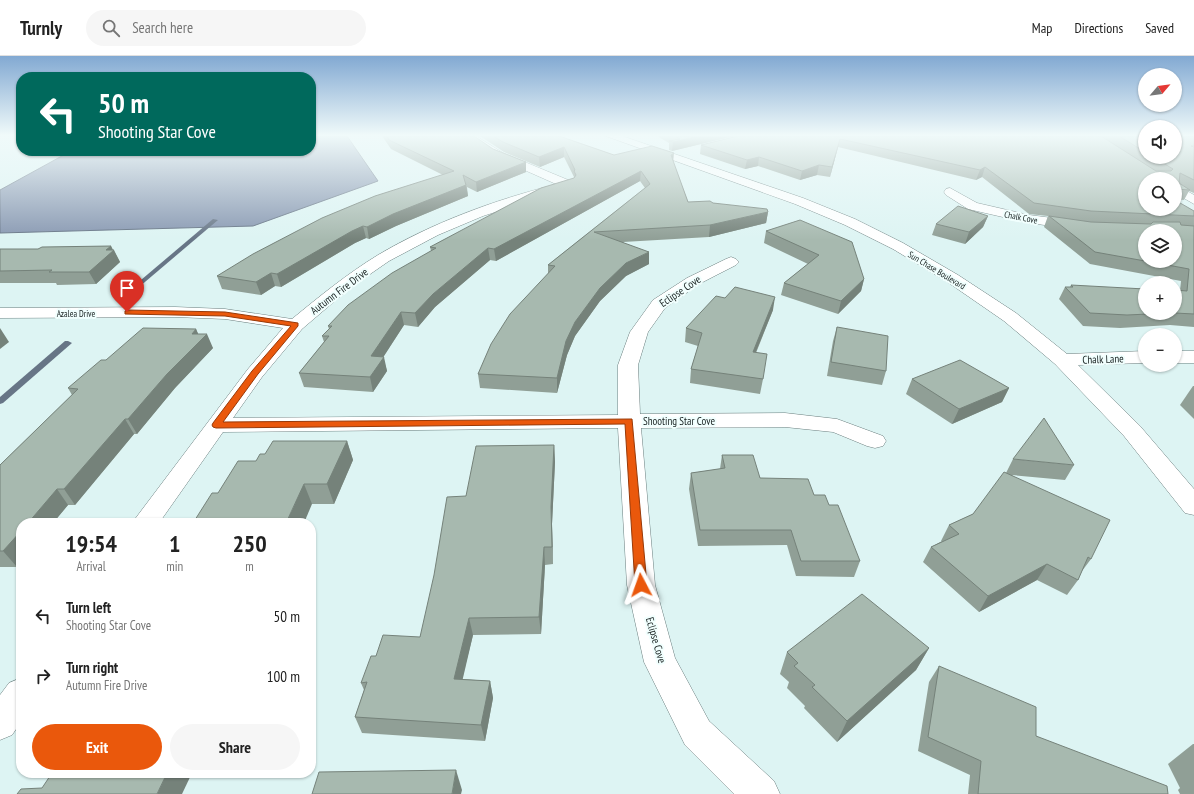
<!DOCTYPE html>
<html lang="en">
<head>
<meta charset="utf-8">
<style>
	body { margin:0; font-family:"PT Sans Narrow",sans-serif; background:#f6f6f6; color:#222; height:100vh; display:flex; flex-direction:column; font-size:15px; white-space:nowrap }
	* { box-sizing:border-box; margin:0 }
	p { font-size:13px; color:#767676 }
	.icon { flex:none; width:22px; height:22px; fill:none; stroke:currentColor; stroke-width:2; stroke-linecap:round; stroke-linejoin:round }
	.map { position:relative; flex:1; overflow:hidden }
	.details { position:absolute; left:16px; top:462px; width:300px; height:260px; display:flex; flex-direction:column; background:#fff; border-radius:16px; box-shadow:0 1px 3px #0004 }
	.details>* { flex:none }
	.top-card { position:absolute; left:16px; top:16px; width:300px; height:84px; border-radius:16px; box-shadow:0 1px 3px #0004; background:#00695c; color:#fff; overflow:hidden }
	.needle { width:26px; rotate:61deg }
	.fabs { position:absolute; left:1138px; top:12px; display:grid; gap:8px }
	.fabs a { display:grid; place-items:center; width:44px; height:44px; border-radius:50%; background:#fff; box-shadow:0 1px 3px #0004; font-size:20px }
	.pin { position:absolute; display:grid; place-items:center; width:34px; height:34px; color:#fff; margin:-41px -17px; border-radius:50% 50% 50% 0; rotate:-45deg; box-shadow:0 0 4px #0007 }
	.pin .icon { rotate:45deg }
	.me { position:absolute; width:44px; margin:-22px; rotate:356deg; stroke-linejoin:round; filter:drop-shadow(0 0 3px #0008) }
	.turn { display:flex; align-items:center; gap:14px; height:84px; padding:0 16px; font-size:18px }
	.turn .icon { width:52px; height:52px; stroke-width:2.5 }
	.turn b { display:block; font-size:28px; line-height:34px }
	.eta { display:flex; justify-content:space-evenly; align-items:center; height:68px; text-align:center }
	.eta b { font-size:24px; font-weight:700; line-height:28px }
	.primary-button { display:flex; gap:8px; margin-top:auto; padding:8px 16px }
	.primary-button a { flex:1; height:46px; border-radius:24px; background:#ea580c; color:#fff; font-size:16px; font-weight:700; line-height:46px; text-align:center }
	.primary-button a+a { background:#f6f6f6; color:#222 }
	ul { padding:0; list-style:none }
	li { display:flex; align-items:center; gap:12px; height:60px; padding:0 16px }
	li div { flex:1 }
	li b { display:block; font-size:15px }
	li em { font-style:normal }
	header { display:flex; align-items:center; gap:24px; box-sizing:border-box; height:56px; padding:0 20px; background:#fff; border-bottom:1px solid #e0e0e0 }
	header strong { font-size:19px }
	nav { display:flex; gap:22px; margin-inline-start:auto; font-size:14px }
	.search { width:280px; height:36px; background:#f6f6f6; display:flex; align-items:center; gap:10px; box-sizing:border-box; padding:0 14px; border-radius:22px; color:#767676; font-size:15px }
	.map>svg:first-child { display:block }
	.water { fill:#8999b2; stroke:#677586 }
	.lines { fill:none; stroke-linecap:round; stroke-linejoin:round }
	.stream { fill:#677586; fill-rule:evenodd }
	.street-casing { stroke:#6b7f7f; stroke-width:1 }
	.street { fill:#fff; fill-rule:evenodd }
	.wall { fill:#909f96 }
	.shaded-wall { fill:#75827a }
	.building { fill:#a7b9af; stroke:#75827a }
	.route { fill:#ea580c; stroke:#983908 }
	.labels { text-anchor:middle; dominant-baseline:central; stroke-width:4; stroke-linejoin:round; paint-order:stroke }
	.far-street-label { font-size:9px; fill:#182120; stroke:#f1fffe }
	.street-label { font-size:11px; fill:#182120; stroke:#f1fffe }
</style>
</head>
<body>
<header>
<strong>Turnly</strong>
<div class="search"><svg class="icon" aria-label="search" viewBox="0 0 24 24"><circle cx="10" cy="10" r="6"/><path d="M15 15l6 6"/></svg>Search here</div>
<nav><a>Map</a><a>Directions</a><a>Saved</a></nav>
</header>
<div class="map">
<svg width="1194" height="738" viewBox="0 0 1194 738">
	<rect width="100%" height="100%" fill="#ddf4f3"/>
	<!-- water -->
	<path class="water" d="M311,80H347L378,125L253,170L0,177V134L71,95H311Z"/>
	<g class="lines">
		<!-- stream -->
		<g class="stream">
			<path d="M213,163L218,164L132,237H128V235Z"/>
			<path d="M65,285H68L72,287L3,347L0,348V341Z"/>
		</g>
		<!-- street casing -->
		<g class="street-casing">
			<g id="street">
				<path d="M463,80H476L503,97L573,126L575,129L573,132H565L495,101Z"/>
				<path d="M606,80H622L803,142L855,163L903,187L958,219L1016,257L1067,298L1145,295V307L1078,309L1140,370L1194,433V459L1185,457L1124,380L1055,308L1004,265L946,225L893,193L845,169L795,148Z"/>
				<path d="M1175,128L1194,139V148L1175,137Z"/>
				<path d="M554,129L558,130L560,133L558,136L483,160L438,179L389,205L350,232L302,273L262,321L233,362L618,359V309L630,276L653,244L687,222L726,203L731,201L736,203L739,206L736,209L699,228L665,252L648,276L638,309L640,358L785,357L837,363L883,380L886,385L883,390L875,392L867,390L833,376L785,371L641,372L655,529L675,602L709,665L774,725L780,738H734L685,689L644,606L627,529L618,372L223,376L159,467H132L248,313L283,272L225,263L175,261L0,262V252L175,251L225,253L292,263C320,240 347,218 378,199C432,167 494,144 554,129Z"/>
				<path d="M950,132L977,147L1029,159L1076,165L1081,166L1083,169L1081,172L1076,173L1029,167L968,153L946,139L944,136L946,133Z"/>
				<rect x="1175" y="295" width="19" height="12"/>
				<path d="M21,622V666L12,679L0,684V639L9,627Z"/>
			</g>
		</g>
		<!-- street -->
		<use href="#street" class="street"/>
	</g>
	<!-- wall -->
	<g class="wall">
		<path d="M382,80H474L493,93L526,106V116L477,136L467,131L468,140L396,170L369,183L366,182L355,187L281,231L275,230L261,239L222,233L217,220L443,119L391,93Z"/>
		<path d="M480,80H559L614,99L673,105L688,146L713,147L768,156L766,167L709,181L623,186L649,208L626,220L600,245L575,280L567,299L557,337L480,332L478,318L548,218V209L645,132L640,125L496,205L490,204L435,251L418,271L404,269L383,301L387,315L373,336L304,331L299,317L324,286L322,280L329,273L328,270L431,195L430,191L574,122V121L564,101L540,111L504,96Z"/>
		<path d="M657,80H734L672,95L669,94V87Z"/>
		<path d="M738,80H1101L1119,92L1101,80H1145V101H1175L1194,80V137L1189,135L1184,144L1175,143V123H1145V153L1194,155V271L1170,269L1120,272L1083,270L1059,243L1065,231H1070L1071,229L1145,257H1175V234L1180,235L1181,225L1090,208L1044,171L1048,160L1029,158L982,121L976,124L838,91L830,121L817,119L800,124L758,110L745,113L700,98L701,89Z"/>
		<path d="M988,160L983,171L965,188L932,179L936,168Z"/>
		<path d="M800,164L864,223L861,235L838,258L781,239L784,227L808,208L764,187L766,175Z"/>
		<path d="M111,190L120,206L96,228L57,229L56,227H0V193H38Z"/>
		<path d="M773,254L756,297L763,323L760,338L690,327L691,313L698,290L685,286L686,272Z"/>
		<path d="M837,271L886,315L882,329L827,320L833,285Z"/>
		<path d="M196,273L198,278L213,292L175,332L137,378H134L75,449H68L53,467H21V506L17,511H0V409L72,339L68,332L106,304Z"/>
		<path d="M912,323L1009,332L1002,346L952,368L906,338Z"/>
		<path d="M1193,330H1194V363L1180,349Z"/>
		<path d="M347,385L353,404L334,448H312L218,437L265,398Z"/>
		<path d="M554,389L555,406L552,468L553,508L545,509L541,578L473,579L462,623L490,625L493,642L485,685L362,677L355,661L364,634L361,627L376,600L420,581L466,440Z"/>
		<path d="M722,399L760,422L814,439L829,449L860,505L854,521L796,520L787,489L698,490L689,433L691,417L720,413Z"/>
		<path d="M1013,403L1074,409L1065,424L1012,419L1091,503L1082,515L1078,524L1067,539L1037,524L979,556L923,506L931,491L942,485H941L949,469L973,458L1006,417Z"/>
		<path d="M929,592L916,614L837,686L804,652L805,650L787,632L789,626L780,618L787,596Z"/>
		<path d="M939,610L1036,680L1168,738H968L970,719L918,695L929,626Z"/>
		<path d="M1193,688H1194V738H1180L1178,734L1180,732L1168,708Z"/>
	</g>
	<!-- shaded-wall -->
	<g class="shaded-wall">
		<path d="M699,80H734L672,95L673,86Z"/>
		<path d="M840,83L838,91L830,121L832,111Z"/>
		<path d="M564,91V101L540,111L539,101Z"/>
		<path d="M674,97L673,107L671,99Z"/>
		<path d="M759,101L758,110L745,113L747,104Z"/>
		<path d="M526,106V116L477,136L476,126Z"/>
		<path d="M819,109L817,119L800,124L802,115Z"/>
		<path d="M985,111L982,121L976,124L980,114Z"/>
		<path d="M641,115L640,125L496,205L494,193Z"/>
		<path d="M466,129L468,140L396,170L369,183L367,171L393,158Z"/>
		<path d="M768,156L766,167L709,181L710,169Z"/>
		<path d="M988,160L983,171L965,188L969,176Z"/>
		<path d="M363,170L366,182L355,187L281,231L277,218L352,175Z"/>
		<path d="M111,190L113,195L114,194L120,206L96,228L89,216L106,194Z"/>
		<path d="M488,192L490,204L435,251L418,271L415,257L433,238Z"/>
		<path d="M649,196V208L626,220L600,245L575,280L567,299L557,337V322L566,285L575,266L600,232L626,207Z"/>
		<path d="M271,217L275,230L261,239L256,226Z"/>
		<path d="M864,223L861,235L838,258L841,245Z"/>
		<path d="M775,241L773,254L750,310L753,296Z"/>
		<path d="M401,256L404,269L375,314L371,300Z"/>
		<path d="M0,272L9,286L0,293Z"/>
		<path d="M196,273L201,284L207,278L213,292L175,332L137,378L128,363L167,318L192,278Z"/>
		<path d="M384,301L387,315L373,336L370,321Z"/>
		<path d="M1009,332L1002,346L952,368L959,353Z"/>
		<path d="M125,363L134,378L75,449L64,433Z"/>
		<path d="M347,385L353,404L334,448L327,428Z"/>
		<path d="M554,389L555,406L552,468L553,508L552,491L551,451Z"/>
		<path d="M304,428L312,448L304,467H286Z"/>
		<path d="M57,433L68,449L53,467H28Z"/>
		<path d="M21,475V506L17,511L3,495Z"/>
		<path d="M544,491L545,509L541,578L539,561Z"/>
		<path d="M1047,508L1037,524L979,556L988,540Z"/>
		<path d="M469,562L473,579L459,639L454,623Z"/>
		<path d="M929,592L916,614L837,686L847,665Z"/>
		<path d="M490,625L493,642L485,685L481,669Z"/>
		<path d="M456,714L462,734L461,738H452Z"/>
		<path d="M167,717H192L182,738H157Z"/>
	</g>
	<!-- building -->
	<g class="building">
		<path d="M387,80H474L493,93L526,106L476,126L463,119L466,129L393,158L367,171L363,170L352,175L277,218L271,217L256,226L217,220L253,198L322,162L375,140L454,115L389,84Z"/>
		<path d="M493,80H559L614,99L652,90L674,97L671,99L688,146L710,145L713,147L767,153L768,156L710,169L594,176L649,196L626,207L600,232L575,266L566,285L557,322L478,318L491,288L510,258L555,210L548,209L650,128L641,115L494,193L488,192L433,238L415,257L401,256L371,300L384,301L370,321L299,317L329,280H322L332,270H328L348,249L392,217L436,192L430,191L541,132L574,122L576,119L574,115L575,114L564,91L539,101L503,86Z"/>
		<path d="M675,80H699L673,86L669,85L680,83Z"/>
		<path d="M738,80H1101L1156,115H1171L1173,113L1153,101H1175V80H1194V90H1191L1194,91V124L1180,117L1179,127L1190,134L1175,133V123H1145V153H1175V144L1194,155V160L1091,155L1034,147L985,111L980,114L840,83L832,111L819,109L802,115L759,101L747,104L701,89Z"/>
		<path d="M1119,80H1145V96Z"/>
		<path d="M958,150L988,160L969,176L936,168Z"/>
		<path d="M1049,160L1091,166L1151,168L1153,166H1180L1181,169L1194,170V258L1175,257V234L1187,235L1189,213L1146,205H1175V175H1145V205L1095,196Z"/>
		<path d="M800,164L852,186L864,223L841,245L784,227L819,199L766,175Z"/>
		<path d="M111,190L106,194H114L89,216H49L52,214L0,215V193H38L42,191Z"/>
		<path d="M1071,229L1145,233V257H1169L1127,259L1090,257L1065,231H1073Z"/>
		<path d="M735,231L775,241L753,296L767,298L763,323L691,313L702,277L686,272L716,240L725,242Z"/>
		<path d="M837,271L888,280L886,315L831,306Z"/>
		<path d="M143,272L196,273L192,278H207L167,318L128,363H125L64,433H57L28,467H21V475L3,495H0V409L78,333L68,332L101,304H106Z"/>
		<path d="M960,304L1009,332L959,353L912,323Z"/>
		<path d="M1044,362L1074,409L1013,403Z"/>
		<path d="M273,385H347L327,428H304L286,467H193L212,437H218L238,405H256L260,398H265Z"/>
		<path d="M554,389L551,451L552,491H544L539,561L469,562L454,623L490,625L481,669L355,661L367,626L361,627L371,600H376L383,579L420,581L434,519L447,441L466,440L476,390Z"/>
		<path d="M722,399H753L760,422L808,423L814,439H825L829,449H838L860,505H801L791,474H700L691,417L725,412Z"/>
		<path d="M1004,416L1110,464L1091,503L1088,501L1078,524L1047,508L988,540L931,491L959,478L949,469L973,458Z"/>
		<path d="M862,538L929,592L847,665L812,631L815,629L794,610L798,607L787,596Z"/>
		<path d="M939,610L1036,651V680L1167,730L1168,738H978L981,705L928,681Z"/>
		<path d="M456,714L452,738H312L319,716Z"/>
		<path d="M52,717H167L157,738H17L21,733L42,732Z"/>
	</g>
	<!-- sky -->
	<linearGradient id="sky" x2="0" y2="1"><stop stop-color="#82a9d2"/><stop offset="0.43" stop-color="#f0fafa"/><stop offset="1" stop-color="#f0fafa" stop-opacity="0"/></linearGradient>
	<rect width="1194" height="184" fill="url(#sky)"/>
	<!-- route -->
	<path class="route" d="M127,254L225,256L298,267V270L258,318L223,366L632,363L647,529L645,533L641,534L637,533L635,529L625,368L216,372L213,371L212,369L213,367L252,315L291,270L225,260L125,258V255Z"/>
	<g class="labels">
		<!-- far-street labels -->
		<g class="far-street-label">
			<text transform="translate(1021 161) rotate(11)">Chalk Cove</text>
			<text transform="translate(937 214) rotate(31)">Sun Chase Boulevard</text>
			<text x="76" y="257">Azalea Drive</text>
		</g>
		<!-- street labels -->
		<g class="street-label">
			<text transform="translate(339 235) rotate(-37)">Autumn Fire Drive</text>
			<text transform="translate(680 235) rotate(-34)">Eclipse Cove</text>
			<text transform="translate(1103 303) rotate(-2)">Chalk Lane</text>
			<text x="679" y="365">Shooting Star Cove</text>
			<text transform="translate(656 584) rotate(74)">Eclipse Cove</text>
		</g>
	</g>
</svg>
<div class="fabs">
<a><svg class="needle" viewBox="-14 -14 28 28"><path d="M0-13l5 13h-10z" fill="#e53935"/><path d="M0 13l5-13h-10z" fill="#767676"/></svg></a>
<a><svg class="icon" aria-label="sound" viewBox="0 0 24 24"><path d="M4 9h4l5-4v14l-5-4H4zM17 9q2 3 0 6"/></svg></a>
<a><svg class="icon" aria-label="search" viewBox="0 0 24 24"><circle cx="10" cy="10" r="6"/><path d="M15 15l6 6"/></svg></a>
<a><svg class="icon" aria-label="layers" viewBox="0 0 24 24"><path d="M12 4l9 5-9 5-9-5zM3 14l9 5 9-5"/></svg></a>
<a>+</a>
<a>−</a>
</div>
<div class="pin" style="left:127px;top:256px;background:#d93025"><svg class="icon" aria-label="arrive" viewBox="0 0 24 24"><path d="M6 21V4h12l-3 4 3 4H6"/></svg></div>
<svg class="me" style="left:641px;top:529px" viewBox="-20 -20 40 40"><path d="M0-17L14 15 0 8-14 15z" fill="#ea580c" stroke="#fff" stroke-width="4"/></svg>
<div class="top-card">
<div class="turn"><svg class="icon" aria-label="left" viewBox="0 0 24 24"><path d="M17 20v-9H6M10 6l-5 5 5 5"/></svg><div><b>50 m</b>Shooting Star Cove</div></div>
</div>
<section class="details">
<div class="eta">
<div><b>19:54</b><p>Arrival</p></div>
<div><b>1</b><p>min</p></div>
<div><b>250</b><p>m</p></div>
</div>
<ul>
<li><svg class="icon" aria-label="left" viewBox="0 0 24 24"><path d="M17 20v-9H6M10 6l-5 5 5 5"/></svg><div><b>Turn left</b><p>Shooting Star Cove</p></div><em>50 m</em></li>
<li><svg class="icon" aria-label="right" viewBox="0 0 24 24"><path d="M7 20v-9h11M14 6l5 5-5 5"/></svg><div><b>Turn right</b><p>Autumn Fire Drive</p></div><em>100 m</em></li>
</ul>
<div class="primary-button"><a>Exit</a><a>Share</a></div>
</section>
</div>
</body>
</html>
